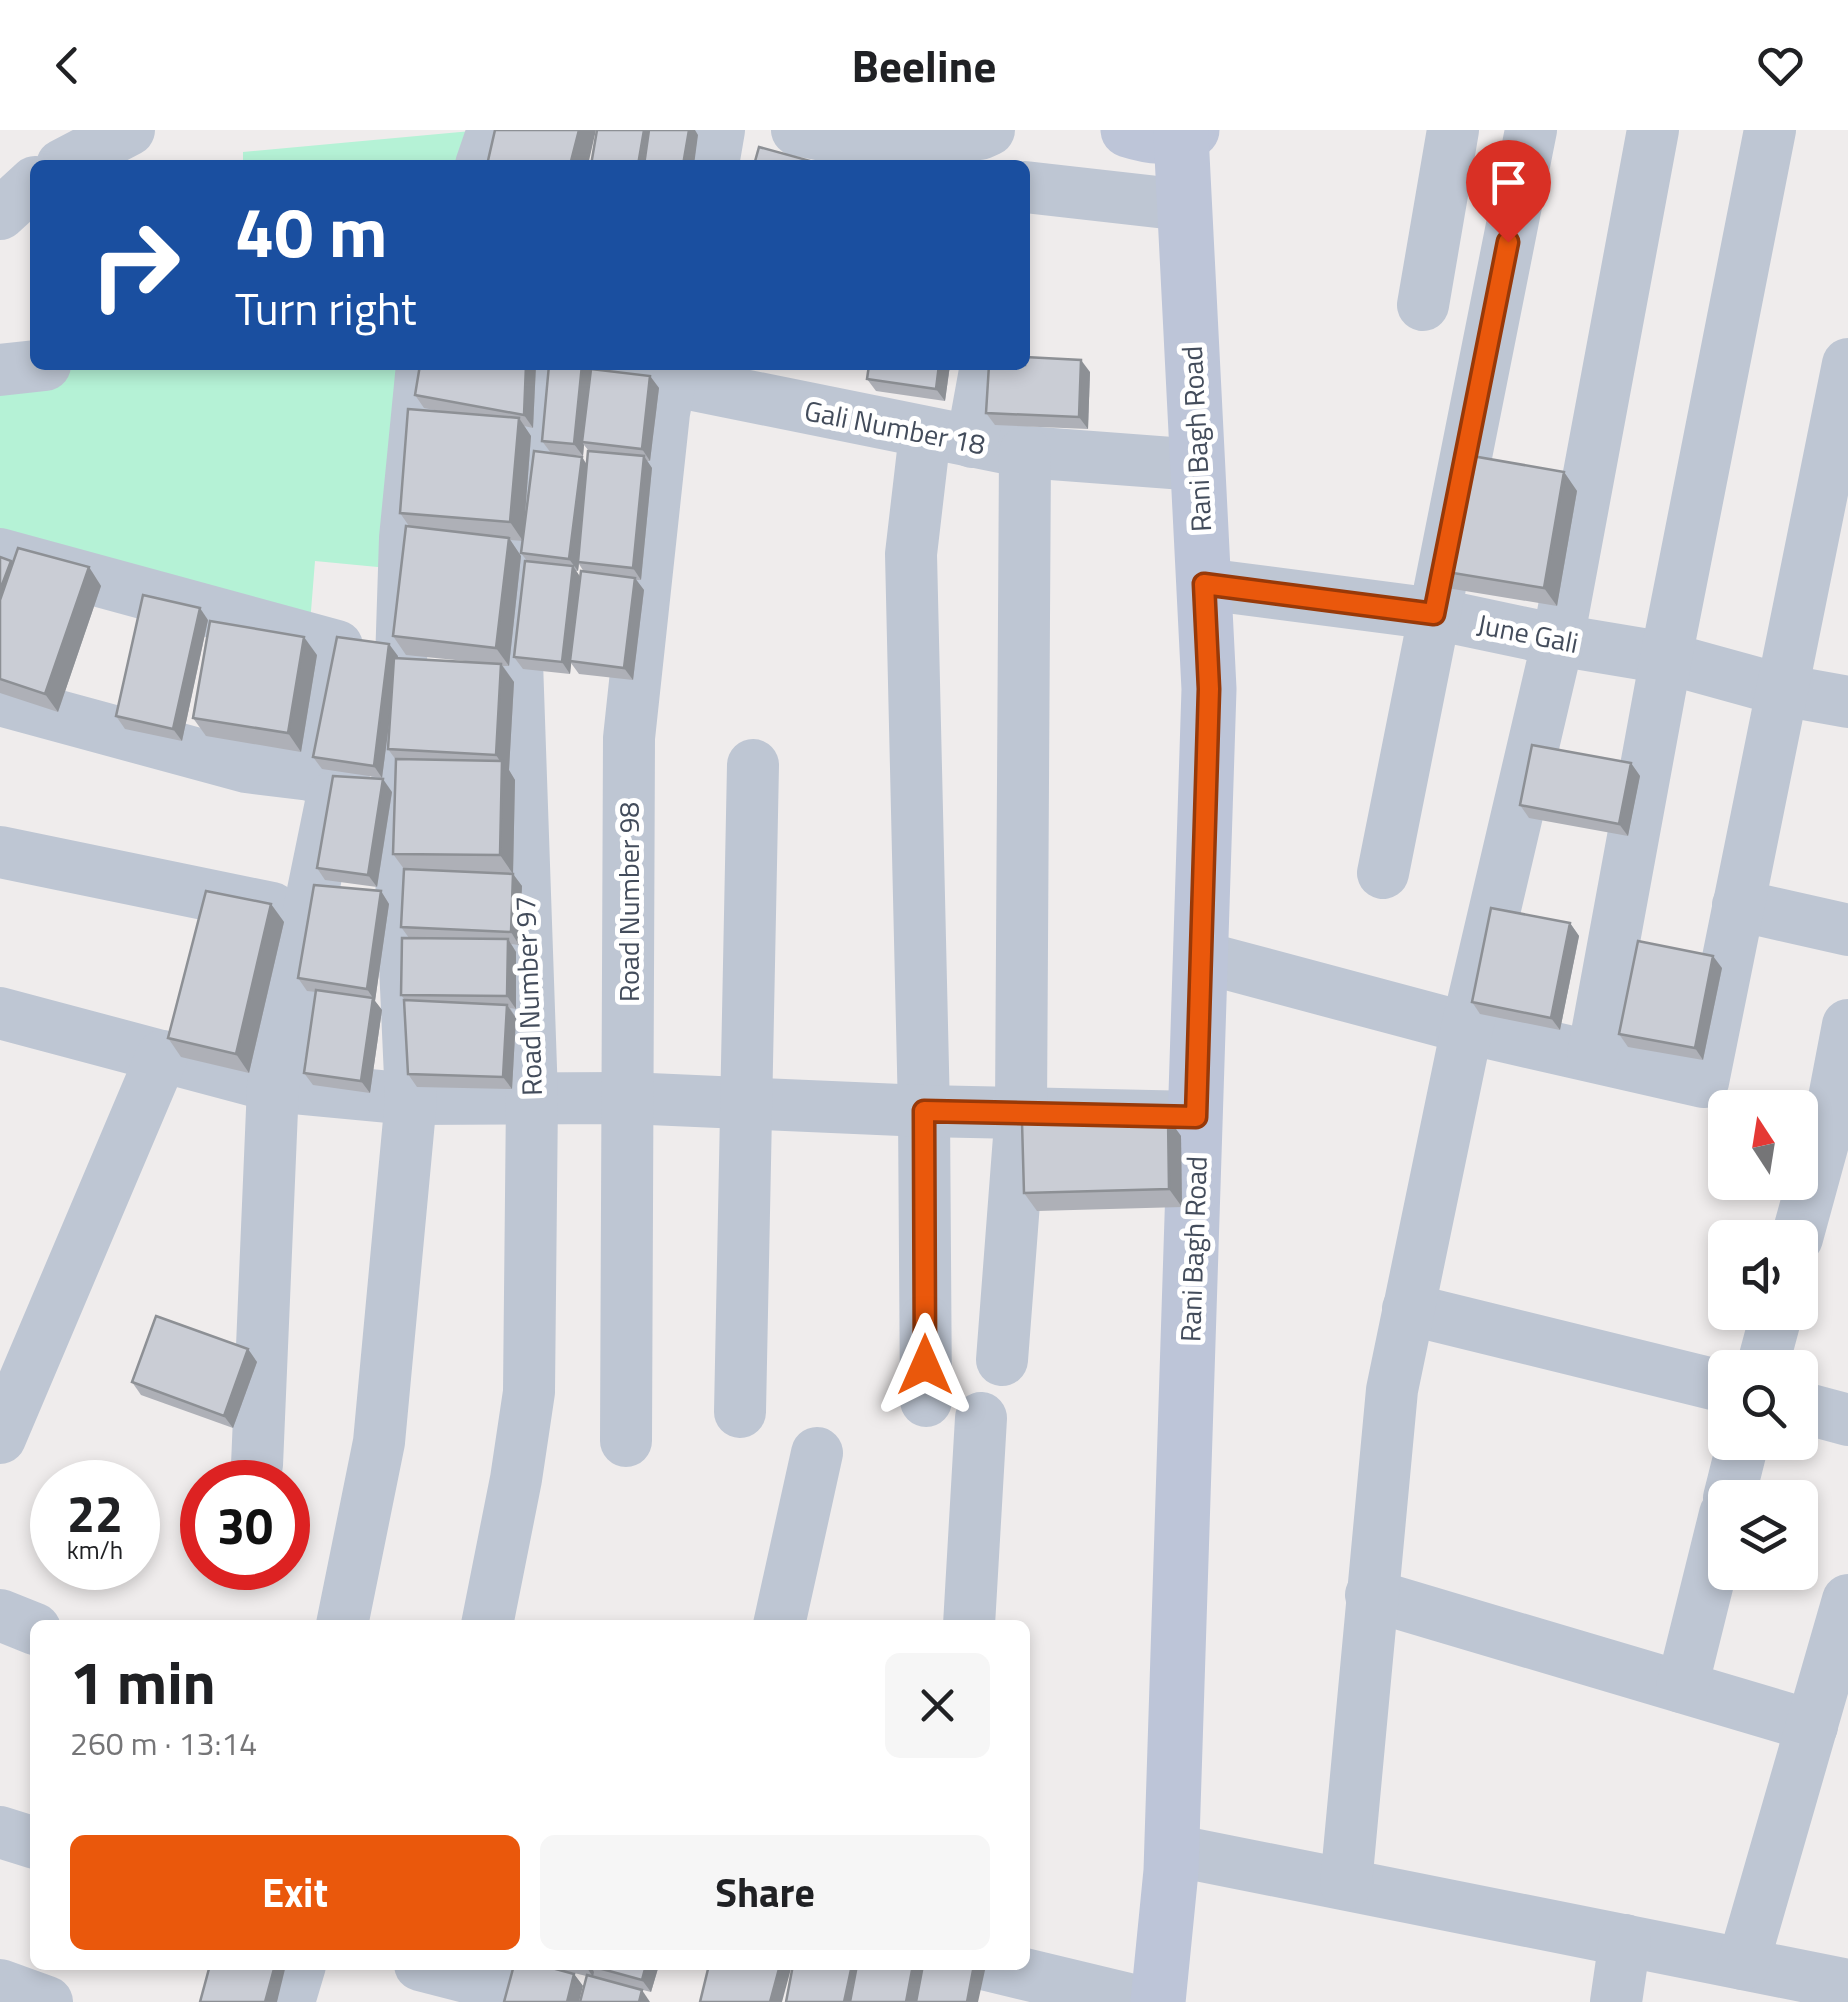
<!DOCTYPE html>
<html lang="en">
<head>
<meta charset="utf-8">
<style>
	body { margin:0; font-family:"Titillium Web",sans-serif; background:#f6f6f6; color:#202124; height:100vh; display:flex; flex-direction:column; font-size:38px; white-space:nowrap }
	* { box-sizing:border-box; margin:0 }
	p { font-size:32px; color:#757577 }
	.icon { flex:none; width:55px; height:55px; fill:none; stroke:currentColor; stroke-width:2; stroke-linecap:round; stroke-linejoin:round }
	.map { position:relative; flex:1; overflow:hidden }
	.panel { position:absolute; left:30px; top:1490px; width:1000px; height:350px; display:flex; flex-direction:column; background:#fff; border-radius:15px; box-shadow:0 5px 15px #0003 }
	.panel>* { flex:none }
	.banner { position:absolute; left:30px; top:30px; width:1000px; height:210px; border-radius:15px; box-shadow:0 5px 15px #0003; background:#1a4fa0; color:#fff; overflow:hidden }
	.needle { width:65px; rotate:348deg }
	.buttons { position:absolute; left:1708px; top:960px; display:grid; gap:20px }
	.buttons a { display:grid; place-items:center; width:110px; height:110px; border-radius:15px; background:#fff; box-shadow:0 5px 15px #0003; font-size:50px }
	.speed { position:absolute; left:30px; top:1330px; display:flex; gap:20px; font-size:50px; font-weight:700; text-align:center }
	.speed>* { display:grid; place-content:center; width:130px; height:130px; border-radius:50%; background:#fff; box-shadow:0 5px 15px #0003; line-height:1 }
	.speed small { font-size:25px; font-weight:400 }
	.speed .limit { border:15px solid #d22; background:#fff; color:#111 }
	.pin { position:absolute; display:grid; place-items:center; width:85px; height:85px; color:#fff; margin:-102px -42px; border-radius:50% 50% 50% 0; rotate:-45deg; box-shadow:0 0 10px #0007 }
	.pin .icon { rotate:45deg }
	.me { position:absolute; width:110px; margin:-55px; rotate:0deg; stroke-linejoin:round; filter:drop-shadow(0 0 8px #0008) }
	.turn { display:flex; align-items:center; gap:35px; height:210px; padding:0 40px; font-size:45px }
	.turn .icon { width:130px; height:130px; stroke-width:2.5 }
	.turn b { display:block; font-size:70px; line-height:85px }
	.round { display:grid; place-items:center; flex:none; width:105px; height:105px; border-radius:15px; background:#f6f6f6 }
	.summary { display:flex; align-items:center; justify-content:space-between; height:170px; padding:0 40px }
	h1 { font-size:60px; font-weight:700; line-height:75px }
	.action { display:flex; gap:20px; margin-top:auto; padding:20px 40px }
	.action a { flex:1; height:115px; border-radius:15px; background:#ea580c; color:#fff; font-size:40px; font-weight:700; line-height:115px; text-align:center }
	.action a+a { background:#f6f6f6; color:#202124 }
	header { display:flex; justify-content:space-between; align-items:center; height:130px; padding:0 40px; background:#fff; font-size:45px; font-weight:700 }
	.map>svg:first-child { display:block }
	.green { fill:#b5f2d6 }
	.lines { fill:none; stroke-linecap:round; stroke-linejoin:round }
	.street { stroke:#bec6d3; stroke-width:52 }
	.secondary { stroke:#bdc5d8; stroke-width:55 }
	.wall { fill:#aeb0b7; fill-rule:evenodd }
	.shaded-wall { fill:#8d9095 }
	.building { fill:#cacdd5; stroke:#8d9095; stroke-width:2.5 }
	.route-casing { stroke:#983908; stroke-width:25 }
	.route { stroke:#ea580c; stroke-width:18 }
	.labels { text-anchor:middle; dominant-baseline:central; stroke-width:10; stroke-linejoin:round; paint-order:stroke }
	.street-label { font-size:28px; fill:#434c5b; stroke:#fff }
</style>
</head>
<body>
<header><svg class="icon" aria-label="back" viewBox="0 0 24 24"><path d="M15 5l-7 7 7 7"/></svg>Beeline<svg class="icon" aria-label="heart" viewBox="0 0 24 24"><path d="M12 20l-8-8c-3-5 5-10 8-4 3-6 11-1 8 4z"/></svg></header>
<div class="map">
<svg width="1848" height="1872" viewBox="0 0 1848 1872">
	<rect width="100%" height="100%" fill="#efecec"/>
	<!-- green -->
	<g class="green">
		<path d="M482,0L480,35H243V22Z"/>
		<path d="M417,235L388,438L315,431L309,506L0,414V236Z"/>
	</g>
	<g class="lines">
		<!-- street -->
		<g class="street">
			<path d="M797,0L874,15L980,4L989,0"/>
			<path d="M62,35L129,0"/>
			<path d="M481,35L493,0"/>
			<path d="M713,35L719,0"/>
			<path d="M1025,57L1184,75"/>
			<path d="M0,84L35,52"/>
			<path d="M1423,175L1453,0"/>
			<path d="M595,235L1025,322L1198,335"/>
			<path d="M0,240L45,235"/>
			<path d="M925,304L911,424L924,981L926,1271"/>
			<path d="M972,312L986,235"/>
			<path d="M0,424L337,516L310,645"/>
			<path d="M1204,454L1435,484L1558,510L1666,528L1782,560L1848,572"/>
			<path d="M0,570L246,637L344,649"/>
			<path d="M0,722L272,778"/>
			<path d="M1383,743L1531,0"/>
			<path d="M1738,775L1848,800"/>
			<path d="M1201,827L1467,898L1703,952L1848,234"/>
			<path d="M0,883L273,956L411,969L627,968L924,981L1196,987"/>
			<path d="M1593,925L1666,528L1770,0"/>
			<path d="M1797,1108L1831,984L1848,895"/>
			<path d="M1408,1179L1725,1257"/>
			<path d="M1002,1230L1021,981L1025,322"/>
			<path d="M1762,1238L1777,1182"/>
			<path d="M1800,1277L1848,1290"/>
			<path d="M740,1282L753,635"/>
			<path d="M0,1308L162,926"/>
			<path d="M626,1311L629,608L664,283L673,235"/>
			<path d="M257,1335L273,956L332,668"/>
			<path d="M1729,1368L1743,1312"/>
			<path d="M1371,1465L1812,1596"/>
			<path d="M0,1485L35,1499"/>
			<path d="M342,1495L379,1312L411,969L397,657L405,408L422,235"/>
			<path d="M487,1495L516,1349L529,1262L532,967L517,532L550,235"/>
			<path d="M779,1495L817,1323"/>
			<path d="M969,1495L981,1288"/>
			<path d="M1682,1557L1725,1384"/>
			<path d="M0,1702L35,1713"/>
			<path d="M1172,1720L1848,1855"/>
			<path d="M1346,1754L1392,1260L1467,898L1558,510L1653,0"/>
			<path d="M1743,1834L1848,1470"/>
			<path d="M420,1835L509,1858"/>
			<path d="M987,1835L1141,1872"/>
			<path d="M0,1855L47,1872"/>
			<path d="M289,1872L300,1835"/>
			<path d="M1616,1872L1625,1810"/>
		</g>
		<!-- secondary -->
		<g class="secondary">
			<path d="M1128,0C1150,7 1171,10 1192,0"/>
			<path d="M1158,1872L1171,1741L1209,559L1181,5"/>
		</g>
	</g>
	<!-- wall -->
	<g class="wall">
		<path d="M420,235H536L533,298L524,296L531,306L523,411L510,410L521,426L509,536H503L514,552L509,640L515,650L513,744L522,756L519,815L511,814L516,822V879L510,878L516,888L512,959L417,957L408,944L405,870L401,865L409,808L401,797L404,739L393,724L396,630L388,619L390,586L382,648L322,639L313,627L389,514L398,528L475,532L406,525L393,506L409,396L400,383L445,282L424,278L415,265Z"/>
		<path d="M588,235L591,239L650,246L659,258L650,331H647L652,338L641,450H636L644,460L633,550L579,544L571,533L570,544L523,539L514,527L527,431L521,423L551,323L542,311ZM584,315L589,321L587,335L582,327L561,324L583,326ZM579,434L584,442L580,447L576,441H578Z"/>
		<path d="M761,235H782L781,240Z"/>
		<path d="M950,235L945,271L876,261L867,249Z"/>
		<path d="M1090,242L1088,299L995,295L986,283Z"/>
		<path d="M1564,342L1577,361L1557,476L1447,458L1435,440Z"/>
		<path d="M0,427L11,431L13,434L89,437L101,456L58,582L0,563Z"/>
		<path d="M208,490L182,611L125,599L116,586Z"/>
		<path d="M317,525L301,622L206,606L193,588Z"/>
		<path d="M1631,633L1640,646L1628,706L1529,688L1520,675Z"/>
		<path d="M392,662L377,757L325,750L317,738Z"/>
		<path d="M381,761L389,774L375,871L382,880L370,963L313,955L304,943L316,862L307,861L298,848Z"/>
		<path d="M271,774L284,792L249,943L181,927L168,908Z"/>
		<path d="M1570,793L1579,806L1560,900L1480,884L1472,872Z"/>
		<path d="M1722,838L1703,930L1628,917L1619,904Z"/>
		<path d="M1168,988L1181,1006L1182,1077L1037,1081L1024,1063Z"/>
		<path d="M248,1219L257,1232L233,1298L141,1265L132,1252Z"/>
		<path d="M514,1835H659L651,1862L566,1841L574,1844L583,1856Z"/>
	</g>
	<!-- shaded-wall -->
	<g class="shaded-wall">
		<path d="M579,0H596L588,35H570Z"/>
		<path d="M644,0H655L649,35H638Z"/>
		<path d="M689,0H695L698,5L694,35H683Z"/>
		<path d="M1081,230L1090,242L1088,299L1079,287Z"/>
		<path d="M526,235H536L533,298L524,285Z"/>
		<path d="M582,235H588L591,239L582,312L584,315L583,326L574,314Z"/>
		<path d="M939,235H950L945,271L936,259Z"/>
		<path d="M650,246L659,258L650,331L642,319Z"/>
		<path d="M519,288L531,306L523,411L510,392Z"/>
		<path d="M644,326L652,338L641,450L633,438Z"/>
		<path d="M582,327L590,340L578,441L569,429Z"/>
		<path d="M1564,342L1577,361L1557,476L1544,458Z"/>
		<path d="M509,408L521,426L509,536L496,518Z"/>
		<path d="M11,431L19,443L0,496V460Z"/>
		<path d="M573,436L581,448L570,544L562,532Z"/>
		<path d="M89,437L101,456L58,582L45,564Z"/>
		<path d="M635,448L644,460L633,550L624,538Z"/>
		<path d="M200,478L208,490L182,611L173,599Z"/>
		<path d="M304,507L317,525L301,622L288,603Z"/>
		<path d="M389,514L398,526L382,648L374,636Z"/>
		<path d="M501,534L514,552L509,640L515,650L513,744L500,725L502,634L496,625Z"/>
		<path d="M1631,633L1640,646L1628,706L1619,694Z"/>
		<path d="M383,649L392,662L377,757L368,745Z"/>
		<path d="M513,744L522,756L519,815L511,802Z"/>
		<path d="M381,761L389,774L375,871L382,880L370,963L361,951L373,868L367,859Z"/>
		<path d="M271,774L284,792L249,943L236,924Z"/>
		<path d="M1570,793L1579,806L1560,900L1551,888Z"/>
		<path d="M508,809L516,822V879L507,866Z"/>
		<path d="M1713,826L1722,838L1703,930L1695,918Z"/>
		<path d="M507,875L516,888L512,959L503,947Z"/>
		<path d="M1168,988L1181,1006L1182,1077L1169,1059Z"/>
		<path d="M248,1219L257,1232L233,1298L224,1286Z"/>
		<path d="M275,1835H286L277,1872H265Z"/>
		<path d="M585,1835H596L591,1836L594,1842L593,1847Z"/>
		<path d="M646,1835H659L651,1862L642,1850Z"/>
		<path d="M780,1835H792L782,1872H770Z"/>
		<path d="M852,1835H863L855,1872H844Z"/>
		<path d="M913,1835H924L917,1872H906Z"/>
		<path d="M974,1835H981L985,1840L978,1872H967Z"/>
		<path d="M574,1844L583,1856L579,1872H567Z"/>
		<path d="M642,1860L650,1872H639Z"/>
	</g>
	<!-- building -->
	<g class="building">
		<path d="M495,0H579L570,35H487Z"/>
		<path d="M597,0H644L638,35H591Z"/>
		<path d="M649,0H689L683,35H644Z"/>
		<path d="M759,17L814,32L813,35H754Z"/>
		<path d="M1025,227L1081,230L1079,287L986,283L989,235H1025Z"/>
		<path d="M420,235H526L524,285L415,265Z"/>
		<path d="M549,235H582L574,314L542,311Z"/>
		<path d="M869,235H939L936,259L867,249Z"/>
		<path d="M591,239L650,246L642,319L582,312Z"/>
		<path d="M408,279L519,288L510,392L400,383Z"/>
		<path d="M534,321L582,327L569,429L521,423Z"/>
		<path d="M588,321L644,326L633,438L578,432Z"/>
		<path d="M1455,323L1564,342L1544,458L1435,440Z"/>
		<path d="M406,396L509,408L496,518L393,506Z"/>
		<path d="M18,418L89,437L45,564L0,549V470Z"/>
		<path d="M0,427L11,431L0,460Z"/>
		<path d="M525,431L573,436L562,532L514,527Z"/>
		<path d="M581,441L635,448L624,538L570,531Z"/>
		<path d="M143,465L200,478L173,599L116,586Z"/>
		<path d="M210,491L304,507L288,603L193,588Z"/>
		<path d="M337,507L389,514L374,636L313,627Z"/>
		<path d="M394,528L501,534L496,625L388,619Z"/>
		<path d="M1532,615L1631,633L1619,694L1520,675Z"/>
		<path d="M396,629L502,631L500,725L393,724Z"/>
		<path d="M333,646L383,649L368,745L317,738Z"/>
		<path d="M404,739L513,744L511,802L401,797Z"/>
		<path d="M314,755L381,761L367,859L298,848Z"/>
		<path d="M206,761L271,774L236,924L168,908Z"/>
		<path d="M1491,778L1570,793L1551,888L1472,872Z"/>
		<path d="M402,808L508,809L507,866L401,865Z"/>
		<path d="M1638,811L1713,826L1695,918L1619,904Z"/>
		<path d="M316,860L373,868L361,951L304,943Z"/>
		<path d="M404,870L507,875L503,947L408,944Z"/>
		<path d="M1168,988L1169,1059L1024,1063L1022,992Z"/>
		<path d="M156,1186L248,1219L224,1286L132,1252Z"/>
		<path d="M210,1835H275L265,1872H200Z"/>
		<path d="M514,1835H541L574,1844L567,1872H504Z"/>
		<path d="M591,1835H646L642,1850L591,1836Z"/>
		<path d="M709,1835H780L770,1872H700Z"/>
		<path d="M793,1835H852L844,1872H786Z"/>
		<path d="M857,1835H913L906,1872H850Z"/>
		<path d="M923,1835H974L967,1872H916Z"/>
		<path d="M587,1845L642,1860L639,1872H580Z"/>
	</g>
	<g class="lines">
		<!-- route casing -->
		<g class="route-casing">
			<path id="route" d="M925,1235L924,981L1196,987L1209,559L1204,454L1434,484L1508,112"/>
		</g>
		<!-- route -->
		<use href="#route" class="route"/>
	</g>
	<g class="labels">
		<!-- street labels -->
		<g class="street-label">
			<text transform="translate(895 297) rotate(11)">Gali Number 18</text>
			<text transform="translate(1196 309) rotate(-93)">Rani Bagh Road</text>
			<text transform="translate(1528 503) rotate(11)">June Gali</text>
			<text transform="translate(628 772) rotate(-90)">Road Number 98</text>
			<text transform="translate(528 866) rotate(-92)">Road Number 97</text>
			<text transform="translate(1193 1119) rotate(-88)">Rani Bagh Road</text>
		</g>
	</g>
</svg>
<div class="buttons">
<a><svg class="needle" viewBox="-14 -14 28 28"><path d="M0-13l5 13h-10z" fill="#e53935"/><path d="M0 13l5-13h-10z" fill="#757577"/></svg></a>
<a><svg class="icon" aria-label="sound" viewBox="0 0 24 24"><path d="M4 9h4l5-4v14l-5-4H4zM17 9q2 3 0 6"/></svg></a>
<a><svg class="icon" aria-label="search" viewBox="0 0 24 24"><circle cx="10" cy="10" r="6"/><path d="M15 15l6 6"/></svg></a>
<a><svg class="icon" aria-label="layers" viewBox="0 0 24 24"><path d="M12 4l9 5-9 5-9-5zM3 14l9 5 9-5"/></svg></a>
</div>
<div class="speed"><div>22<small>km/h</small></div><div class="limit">30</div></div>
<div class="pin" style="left:1508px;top:112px;background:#d93025"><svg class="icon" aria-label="arrive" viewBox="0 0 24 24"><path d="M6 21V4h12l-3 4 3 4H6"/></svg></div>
<svg class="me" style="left:925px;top:1235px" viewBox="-20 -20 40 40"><path d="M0-17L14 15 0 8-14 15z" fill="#ea580c" stroke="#fff" stroke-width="4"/></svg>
<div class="banner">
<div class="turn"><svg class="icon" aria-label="right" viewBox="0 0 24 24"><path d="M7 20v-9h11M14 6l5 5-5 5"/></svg><div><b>40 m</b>Turn right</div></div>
</div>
<section class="panel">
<div class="summary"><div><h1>1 min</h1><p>260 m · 13:14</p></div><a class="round"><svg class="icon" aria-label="close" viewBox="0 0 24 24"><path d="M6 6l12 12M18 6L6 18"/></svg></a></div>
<div class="action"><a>Exit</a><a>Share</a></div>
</section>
</div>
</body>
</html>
